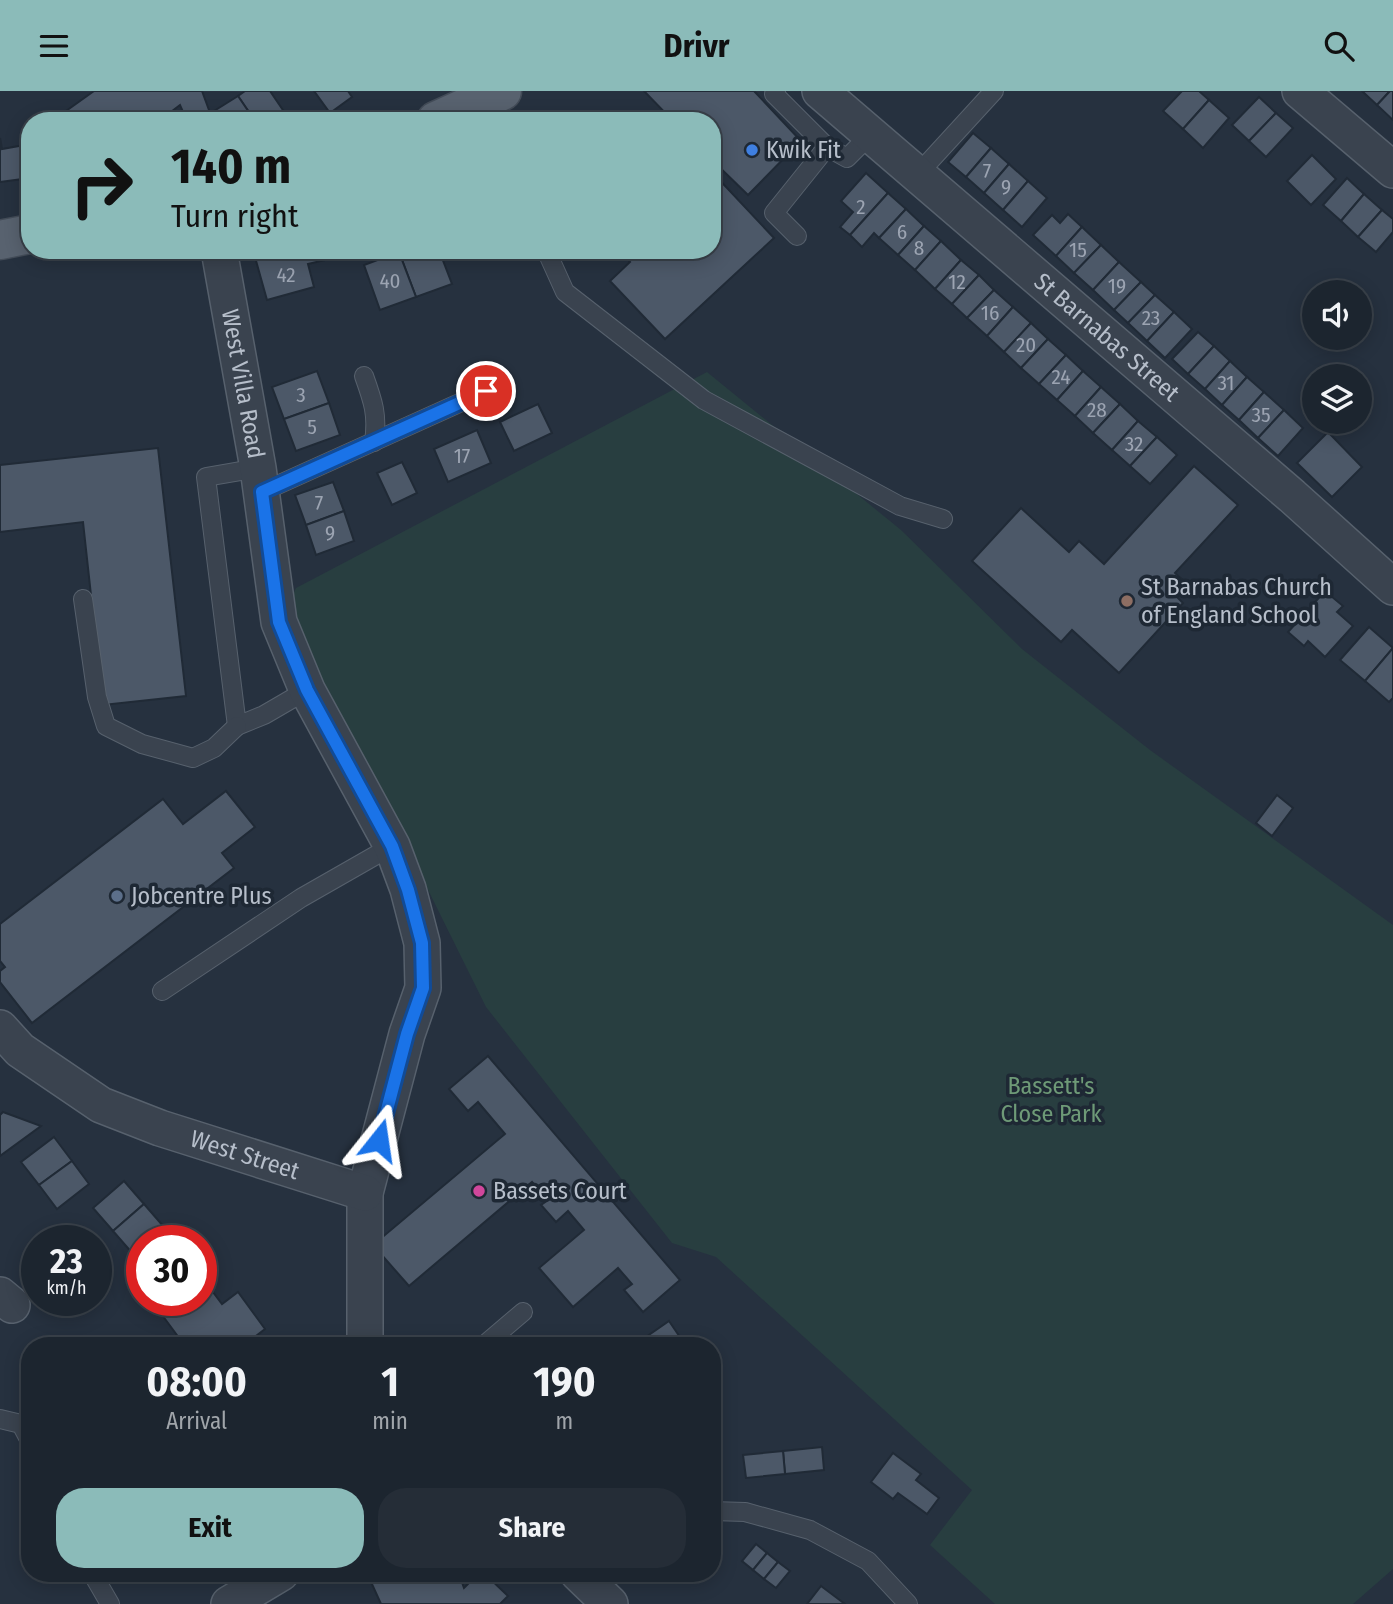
<!DOCTYPE html>
<html lang="en">
<head>
<meta charset="utf-8">
<style>
	body { margin:0; font-family:"Fira Sans Condensed",sans-serif; background:#252d37; color:#f1f3f6; height:100vh; display:flex; flex-direction:column; font-size:26px; white-space:nowrap }
	* { box-sizing:border-box; margin:0 }
	p { font-size:23px; color:#a0a5aa }
	.icon { flex:none; width:38px; height:38px; fill:none; stroke:currentColor; stroke-width:2; stroke-linecap:round; stroke-linejoin:round }
	.map { position:relative; flex:1; overflow:hidden }
	.panel { position:absolute; left:21px; top:1246px; width:700px; height:245px; display:flex; flex-direction:column; background:#1c252f; border-radius:28px; box-shadow:0 4px 18px #0003,0 0 0 2px #3a424b }
	.panel>* { flex:none }
	.banner { position:absolute; left:21px; top:21px; width:700px; height:147px; border-radius:28px; box-shadow:0 4px 18px #0003,0 0 0 2px #3a424b; background:#8bbbb9; color:#111; overflow:hidden }
	.tools { position:absolute; left:1302px; top:189px; display:grid; gap:14px }
	.tools a { display:grid; place-items:center; width:70px; height:70px; border-radius:50%; background:#1c252f; box-shadow:0 4px 18px #0003,0 0 0 2px #3a424b; font-size:35px }
	.speed { position:absolute; left:21px; top:1134px; display:flex; gap:14px; font-size:35px; font-weight:700; text-align:center }
	.speed>* { display:grid; place-content:center; width:91px; height:91px; border-radius:50%; background:#1c252f; box-shadow:0 4px 18px #0003,0 0 0 2px #3a424b; line-height:1 }
	.speed small { font-size:18px; font-weight:400 }
	.speed .limit { border:10px solid #d22; background:#fff; color:#111 }
	.pin { position:absolute; display:grid; place-items:center; width:60px; height:60px; color:#fff; margin:-30px; border:4px solid #fff; border-radius:50%; box-shadow:0 2px 7px #0007 }
	.me { position:absolute; width:77px; margin:-38px; rotate:15deg; stroke-linejoin:round; filter:drop-shadow(0 0 5px #0008) }
	.turn { display:flex; align-items:center; gap:24px; height:147px; padding:0 35px; font-size:32px }
	.turn .icon { width:91px; height:91px; stroke-width:2.5 }
	.turn b { display:block; font-size:49px; line-height:60px }
	.eta { display:flex; justify-content:space-evenly; align-items:center; height:119px; text-align:center }
	.eta b { font-size:42px; font-weight:700; line-height:49px }
	.action { display:flex; gap:14px; margin-top:auto; padding:14px 35px }
	.action a { flex:1; height:80px; border-radius:28px; background:#8bbbb9; color:#111; font-size:28px; font-weight:700; line-height:80px; text-align:center }
	.action a+a { background:#252d37; color:#f1f3f6 }
	header { display:flex; justify-content:space-between; align-items:center; height:91px; padding:0 35px; background:#8bbbb9; color:#111; font-size:32px; font-weight:700 }
	.map>svg:first-child { display:block }
	.green { fill:#283e40 }
	.building { fill:#4c5868; stroke:#202a36; stroke-width:2 }
	.lines { fill:none; stroke-linecap:round; stroke-linejoin:round }
	.lane-casing { stroke:#57616d; stroke-width:20 }
	.street-casing { stroke:#57616d; stroke-width:38 }
	.primary-casing { stroke:#434c58; stroke-width:41 }
	.lane { stroke:#3a434f; stroke-width:18 }
	.street { stroke:#3a434f; stroke-width:35 }
	.primary { stroke:#58626f; stroke-width:38 }
	.route-casing { stroke:#114b97; stroke-width:18 }
	.route { stroke:#1a73e8; stroke-width:12 }
	.shop-dot { fill:#3f7fe0; stroke:#1e2834; stroke-width:2.5 }
	.education-dot { fill:#8d6e63; stroke:#1e2834; stroke-width:2.5 }
	.service-dot { fill:#5c6f8a; stroke:#1e2834; stroke-width:2.5 }
	.hotel-dot { fill:#d1479c; stroke:#1e2834; stroke-width:2.5 }
	.labels { text-anchor:middle; dominant-baseline:central; stroke-width:7; stroke-linejoin:round; paint-order:stroke }
	.number-label { font-size:21px; fill:#9ca4b2 }
	.poi-label { font-size:24px; fill:#b6beca; stroke:#1e2834; text-anchor:start }
	.street-label { font-size:24px; fill:#b6beca; stroke:#1e2834 }
	.park-label { font-size:24px; fill:#6e9a77; stroke:#1e2834 }
</style>
</head>
<body>
<header><svg class="icon" aria-label="menu" viewBox="0 0 24 24"><path d="M4 6h16M4 12h16M4 18h16"/></svg>Drivr<svg class="icon" aria-label="search" viewBox="0 0 24 24"><circle cx="10" cy="10" r="6"/><path d="M15 15l6 6"/></svg></header>
<div class="map">
<svg width="1393" height="1513" viewBox="0 0 1393 1513">
	<rect width="100%" height="100%" fill="#26313f"/>
	<!-- green -->
	<path class="green" d="M707,281L901,439L1022,558L1150,659L1393,834V1478L1353,1513H995L930,1454L972,1399L716,1166L672,1152L486,916L342,625L279,531L296,497Z"/>
	<!-- building -->
	<g class="building">
		<path d="M94,0H202L213,30H187L180,14L159,30H52Z"/>
		<path d="M245,0H270L289,28L286,30H255L238,5Z"/>
		<path d="M314,0H348L352,6L330,22Z"/>
		<path d="M644,0H754L801,50L748,104L712,69V30H673Z"/>
		<path d="M1182,0H1199L1209,9L1183,38L1163,20Z"/>
		<path d="M1362,0H1390L1377,14Z"/>
		<path d="M1390,0H1393V29L1377,14Z"/>
		<path d="M238,5L255,30H220L214,20Z"/>
		<path d="M1259,6L1276,22L1249,50L1232,34Z"/>
		<path d="M1209,9L1229,27L1203,57L1183,38Z"/>
		<path d="M1276,22L1293,37L1266,66L1249,50Z"/>
		<path d="M973,42L991,57L966,86L948,71Z"/>
		<path d="M0,47L2,58L30,53V87L0,91Z"/>
		<path d="M991,57L1009,73L984,102L966,86Z"/>
		<path d="M1312,64L1336,88L1311,114L1287,90Z"/>
		<path d="M1009,73L1028,90L1003,119L984,102Z"/>
		<path d="M712,81L774,147L665,248L610,190L630,171L620,159H712Z"/>
		<path d="M866,82L888,102L850,144L840,136L853,121L841,110Z"/>
		<path d="M1347,87L1364,103L1341,130L1323,114Z"/>
		<path d="M1028,90L1047,107L1022,136L1003,119Z"/>
		<path d="M888,102L906,118L879,147L874,142L862,156L850,144Z"/>
		<path d="M1364,103L1382,119L1358,146L1341,130Z"/>
		<path d="M906,118L924,135L898,164L879,147Z"/>
		<path d="M1382,119L1393,128V141L1376,161L1358,146Z"/>
		<path d="M1068,123L1082,136L1056,165L1033,144L1052,124L1060,132Z"/>
		<path d="M924,135L941,150L915,179L898,164Z"/>
		<path d="M1082,136L1101,154L1074,182L1056,165Z"/>
		<path d="M941,150L961,169L935,198L915,179Z"/>
		<path d="M1101,154L1119,171L1093,199L1074,182Z"/>
		<path d="M253,159H322L325,169L308,173L314,196L267,209Z"/>
		<path d="M322,159H352V160L325,169Z"/>
		<path d="M403,159H439L452,193L416,206L399,161Z"/>
		<path d="M399,161L416,206L380,219L364,174Z"/>
		<path d="M961,169L979,184L952,213L935,198Z"/>
		<path d="M1119,171L1141,191L1114,219L1093,199Z"/>
		<path d="M979,184L994,199L967,227L952,213Z"/>
		<path d="M1141,191L1155,204L1128,232L1114,219Z"/>
		<path d="M994,199L1013,216L987,245L967,227Z"/>
		<path d="M1155,204L1174,221L1147,250L1128,232Z"/>
		<path d="M1013,216L1031,232L1004,261L987,245Z"/>
		<path d="M1174,221L1192,238L1165,267L1147,250Z"/>
		<path d="M1031,232L1048,248L1021,277L1004,261Z"/>
		<path d="M1198,241L1214,255L1188,283L1172,268Z"/>
		<path d="M1048,248L1066,264L1039,293L1021,277Z"/>
		<path d="M1214,255L1230,270L1205,298L1188,283Z"/>
		<path d="M1066,264L1083,280L1057,309L1039,293Z"/>
		<path d="M1230,270L1247,286L1222,314L1205,298Z"/>
		<path d="M317,280L329,312L284,328L272,296Z"/>
		<path d="M1083,280L1101,296L1075,325L1057,309Z"/>
		<path d="M1247,286L1264,301L1239,329L1222,314Z"/>
		<path d="M1101,296L1120,313L1093,342L1075,325Z"/>
		<path d="M1264,301L1284,319L1258,347L1239,329Z"/>
		<path d="M329,312L340,344L296,360L284,328Z"/>
		<path d="M538,313L552,342L514,360L500,331Z"/>
		<path d="M1120,313L1138,330L1112,359L1093,342Z"/>
		<path d="M1284,319L1303,337L1278,365L1258,347Z"/>
		<path d="M1138,330L1157,346L1130,375L1112,359Z"/>
		<path d="M477,339L491,372L448,391L434,358Z"/>
		<path d="M1328,341L1362,376L1332,406L1297,372Z"/>
		<path d="M1157,346L1177,364L1150,393L1130,375Z"/>
		<path d="M158,357L186,605L103,614L83,431L0,441V374Z"/>
		<path d="M402,371L417,402L392,414L377,382Z"/>
		<path d="M1194,375L1238,414L1175,482L1184,490L1173,502L1183,512L1119,582L1072,539L1061,551L972,470L1021,417L1069,461L1079,450L1104,473Z"/>
		<path d="M333,391L344,420L306,434L295,404Z"/>
		<path d="M344,420L354,450L316,464L306,434Z"/>
		<path d="M1325,500L1343,515L1337,521L1353,535L1325,566L1308,550L1304,555L1288,541Z"/>
		<path d="M1369,536L1393,557L1365,590L1340,569Z"/>
		<path d="M1393,557V607L1389,611L1365,590Z"/>
		<path d="M226,700L255,736L222,762L234,777L32,932L0,891V880L5,876L0,870V833L163,708L183,733Z"/>
		<path d="M1277,704L1293,717L1272,745L1256,732Z"/>
		<path d="M488,965L680,1189L643,1221L624,1199L632,1193L618,1177L573,1216L539,1177L584,1139L568,1120L556,1131L541,1114L548,1109L532,1091L409,1195L373,1154L505,1043L478,1011L468,1020L449,998Z"/>
		<path d="M3,1021L41,1035L0,1065V1024Z"/>
		<path d="M54,1046L72,1070L39,1094L21,1071Z"/>
		<path d="M72,1070L89,1093L57,1118L39,1094Z"/>
		<path d="M124,1090L144,1113L113,1140L93,1117Z"/>
		<path d="M144,1113L164,1136L148,1150H142V1155L133,1163L113,1140Z"/>
		<path d="M201,1185L222,1213L238,1201L265,1238L243,1255H185L154,1213L159,1209H201Z"/>
		<path d="M669,1230L686,1255H633Z"/>
		<path d="M822,1356L824,1379L785,1383L783,1360Z"/>
		<path d="M783,1360L785,1383L746,1387L743,1364Z"/>
		<path d="M893,1362L921,1383L916,1389L939,1407L927,1423L898,1402L893,1408L871,1391Z"/>
		<path d="M756,1453L767,1462L753,1479L742,1470Z"/>
		<path d="M767,1462L778,1471L764,1488L753,1479Z"/>
		<path d="M778,1471L790,1480L776,1497L764,1488Z"/>
		<path d="M391,1482H433L435,1486L441,1482H456L459,1483L464,1497L479,1482H484L508,1505L500,1513H381L371,1491Z"/>
		<path d="M821,1495L845,1513H807Z"/>
	</g>
	<g class="lines">
		<!-- lane casing -->
		<g class="lane-casing">
			<g id="lane">
				<path d="M776,0L774,3L827,56L847,67L870,44"/>
				<path d="M917,84L994,0"/>
				<path d="M797,145L774,122L827,56"/>
				<path d="M546,159L565,201L704,309L900,415L943,428"/>
				<path d="M364,285C373,310 378,324 374,351"/>
				<path d="M258,377L206,386L237,635L264,624L307,599"/>
				<path d="M262,401L486,300"/>
				<path d="M83,508L97,606L106,635L142,653L193,667L214,657L237,635"/>
				<path d="M162,900L301,807L392,755"/>
				<path d="M483,1255L523,1221"/>
				<path d="M0,1328L21,1333L30,1350"/>
				<path d="M712,1420L745,1421L810,1439L868,1470L908,1513"/>
				<path d="M92,1482L110,1513"/>
			</g>
		</g>
		<!-- street casing -->
		<g class="street-casing">
			<g id="street">
				<path id="s1" d="M820,0L1292,405L1393,496"/>
				<path d="M1300,0L1393,79"/>
				<path id="s2" d="M219,159L258,377L279,531L307,599L392,755L408,798L422,852L423,897L407,943L365,1102V1255"/>
				<path id="s3" d="M0,937L20,959L101,1014L160,1037L365,1102"/>
				<path d="M0,1204L12,1214"/>
				<path d="M578,1482L610,1513"/>
				<path d="M229,1513L281,1482"/>
			</g>
		</g>
		<!-- primary casing -->
		<g class="primary-casing">
			<g id="primary">
				<path d="M436,30L502,0"/>
				<path d="M0,149L30,143"/>
			</g>
		</g>
		<!-- lane -->
		<use href="#lane" class="lane"/>
		<!-- street -->
		<use href="#street" class="street"/>
		<!-- primary -->
		<use href="#primary" class="primary"/>
	</g>
	<g class="lines">
		<!-- route casing -->
		<g class="route-casing">
			<path id="route" d="M379,1049L407,943L423,897L422,852L408,799L392,755L307,599L279,531L262,401L486,300"/>
		</g>
		<!-- route -->
		<use href="#route" class="route"/>
	</g>
	<!-- markers -->
	<circle class="shop-dot" cx="752" cy="59" r="7"/>
	<circle class="education-dot" cx="1127" cy="510" r="7"/>
	<circle class="service-dot" cx="117" cy="805" r="7"/>
	<circle class="hotel-dot" cx="479" cy="1100" r="7"/>
	<g class="labels">
		<!-- number labels -->
		<g class="number-label">
			<text x="987" y="80">7</text>
			<text x="1006" y="96">9</text>
			<text x="861" y="116">2</text>
			<text x="902" y="141">6</text>
			<text x="919" y="157">8</text>
			<text x="1078" y="159">15</text>
			<text x="286" y="184">42</text>
			<text x="390" y="190">40</text>
			<text x="957" y="191">12</text>
			<text x="1117" y="195">19</text>
			<text x="990" y="222">16</text>
			<text x="1151" y="227">23</text>
			<text x="1026" y="254">20</text>
			<text x="1061" y="286">24</text>
			<text x="1226" y="292">31</text>
			<text x="301" y="304">3</text>
			<text x="1097" y="319">28</text>
			<text x="1261" y="324">35</text>
			<text x="312" y="336">5</text>
			<text x="1134" y="353">32</text>
			<text x="462" y="365">17</text>
			<text x="319" y="412">7</text>
			<text x="330" y="442">9</text>
		</g>
		<!-- poi labels -->
		<g class="poi-label">
			<text x="766" y="59">Kwik Fit</text>
			<text x="1141" y="496">St Barnabas Church<tspan x="1141" dy="28">of England School</tspan></text>
			<text x="131" y="805">Jobcentre Plus</text>
			<text x="493" y="1100">Bassets Court</text>
		</g>
		<!-- street labels -->
		<g class="street-label">
			<text stroke="none"><textPath href="#s1" startOffset="378">St Barnabas Street</textPath></text>
			<text stroke="none"><textPath href="#s2" startOffset="136">West Villa Road</textPath></text>
			<text stroke="none"><textPath href="#s3" startOffset="280">West Street</textPath></text>
		</g>
		<!-- park labels -->
		<g class="park-label">
			<text x="1051" y="995">Bassett's<tspan x="1051" dy="28">Close Park</tspan></text>
		</g>
	</g>
</svg>
<div class="tools">
<a><svg class="icon" aria-label="sound" viewBox="0 0 24 24"><path d="M4 9h4l5-4v14l-5-4H4zM17 9q2 3 0 6"/></svg></a>
<a><svg class="icon" aria-label="layers" viewBox="0 0 24 24"><path d="M12 4l9 5-9 5-9-5zM3 14l9 5 9-5"/></svg></a>
</div>
<div class="speed"><div>23<small>km/h</small></div><div class="limit">30</div></div>
<div class="pin" style="left:486px;top:300px;background:#d93025"><svg class="icon" aria-label="arrive" viewBox="0 0 24 24"><path d="M6 21V4h12l-3 4 3 4H6"/></svg></div>
<svg class="me" style="left:379px;top:1049px" viewBox="-20 -20 40 40"><path d="M0-17L14 15 0 8-14 15z" fill="#1a73e8" stroke="#fff" stroke-width="4"/></svg>
<div class="banner">
<div class="turn"><svg class="icon" aria-label="right" viewBox="0 0 24 24"><path d="M7 20v-9h11M14 6l5 5-5 5"/></svg><div><b>140 m</b>Turn right</div></div>
</div>
<section class="panel">
<div class="eta">
<div><b>08:00</b><p>Arrival</p></div>
<div><b>1</b><p>min</p></div>
<div><b>190</b><p>m</p></div>
</div>
<div class="action"><a>Exit</a><a>Share</a></div>
</section>
</div>
</body>
</html>
